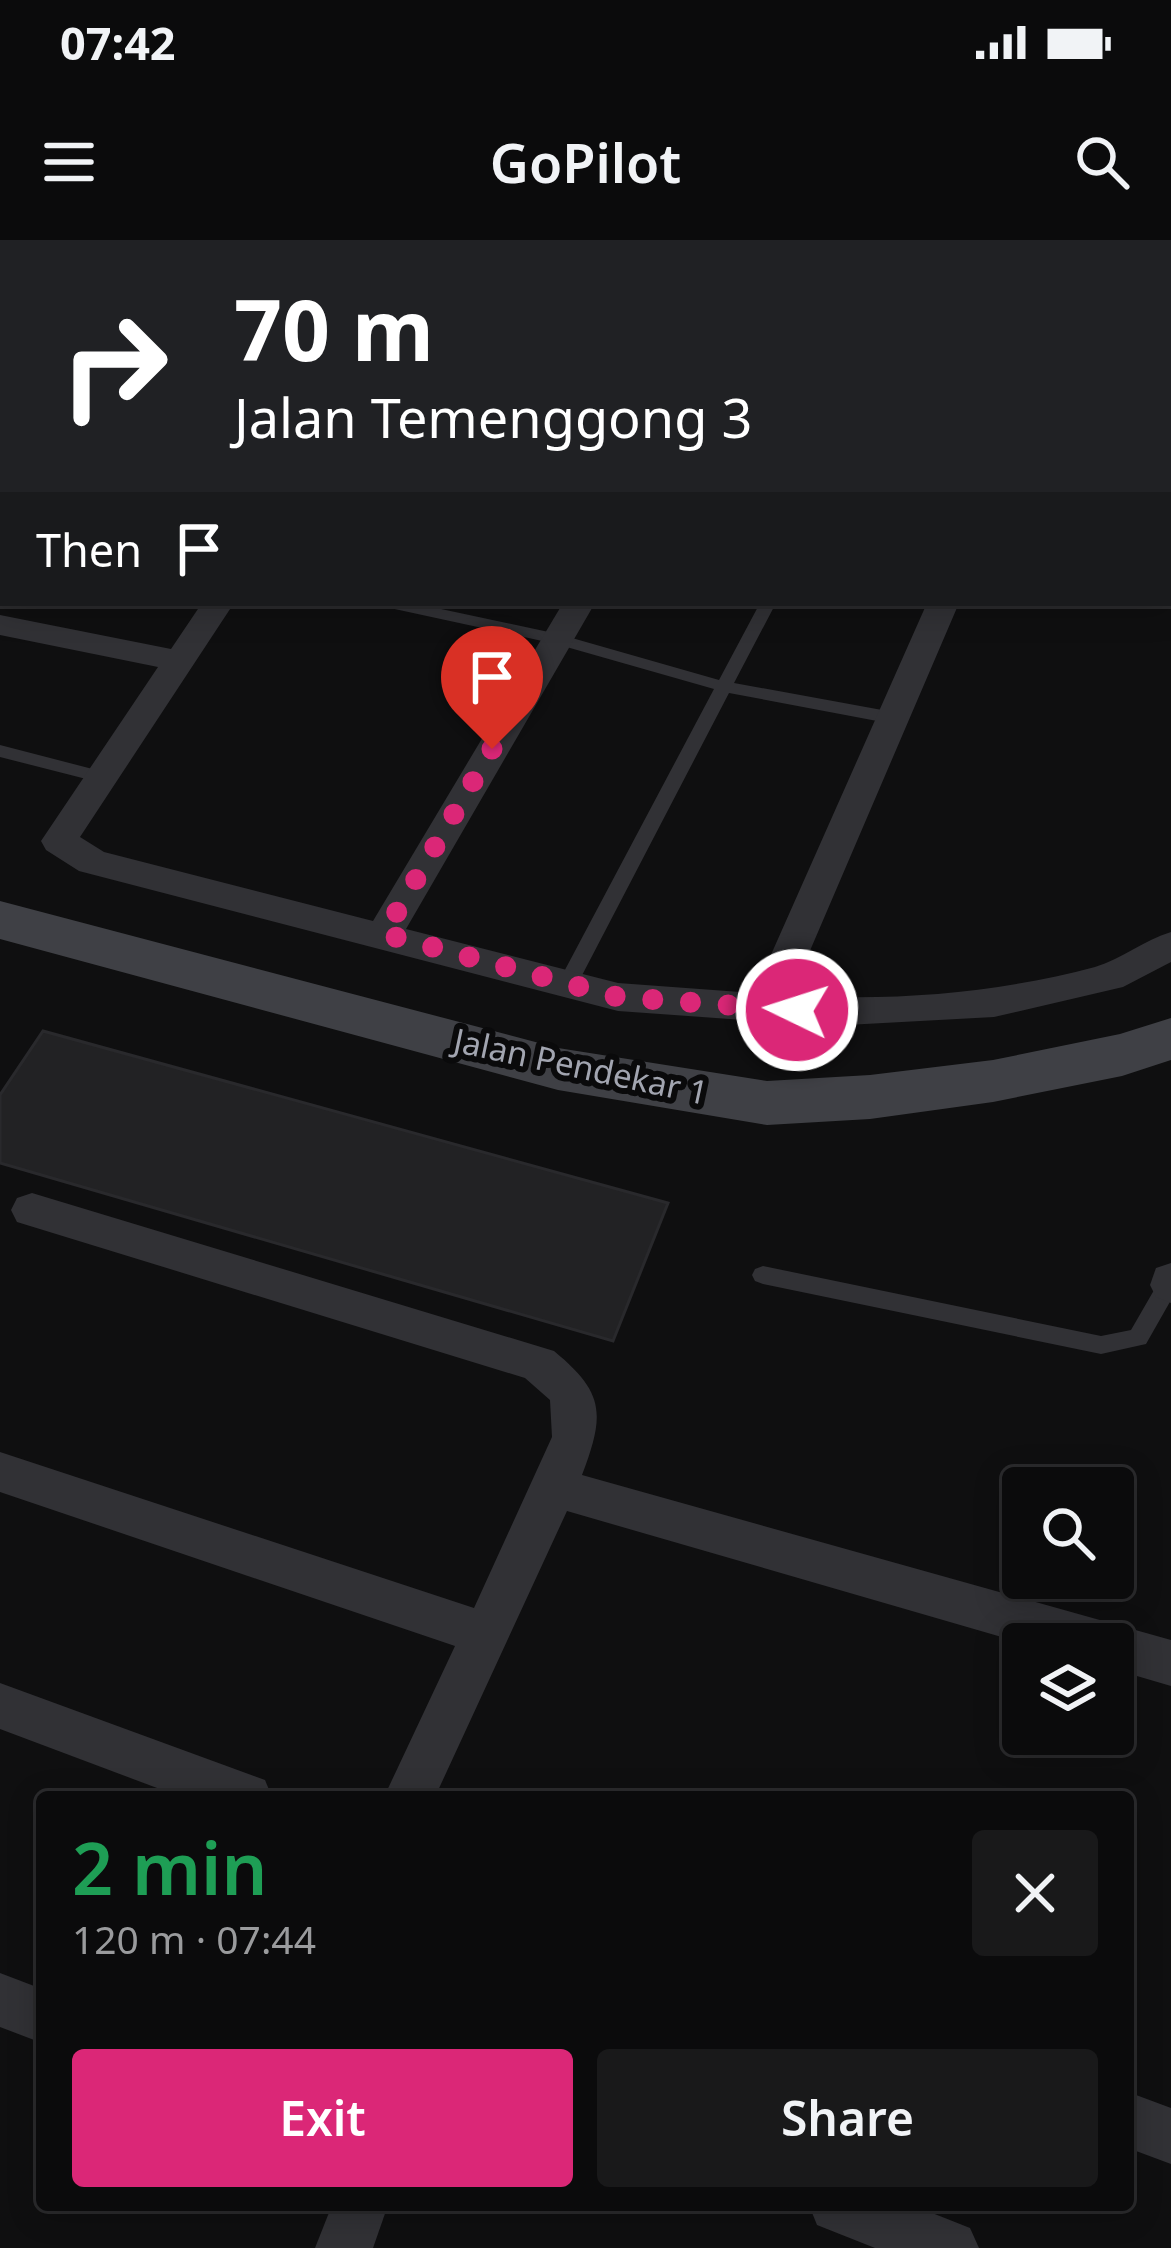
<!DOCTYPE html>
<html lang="en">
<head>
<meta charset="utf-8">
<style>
	body { margin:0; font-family:"Noto Sans",sans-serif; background:#19191a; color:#f1f3f6; height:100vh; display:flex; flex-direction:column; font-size:45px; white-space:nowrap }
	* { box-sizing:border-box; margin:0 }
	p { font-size:39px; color:#9a9b9d }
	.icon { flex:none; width:66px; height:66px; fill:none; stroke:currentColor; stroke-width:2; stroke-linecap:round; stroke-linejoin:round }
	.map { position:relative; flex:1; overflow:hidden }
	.side { position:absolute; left:36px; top:1551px; width:1098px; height:420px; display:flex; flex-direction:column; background:#0b0b0c; border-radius:12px; box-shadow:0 6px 30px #0003,0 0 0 3px #2b2b2d }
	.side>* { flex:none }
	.guide { position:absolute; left:0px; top:0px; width:1173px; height:366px; box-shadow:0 6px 30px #0003,0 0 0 3px #2b2b2d; background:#202124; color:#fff; overflow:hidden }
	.controls { position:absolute; left:1002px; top:1227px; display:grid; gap:24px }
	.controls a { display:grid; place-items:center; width:132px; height:132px; border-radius:12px; background:#0b0b0c; box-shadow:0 6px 30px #0003,0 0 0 3px #2b2b2d; font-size:60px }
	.pin { position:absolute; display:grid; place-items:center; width:102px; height:102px; color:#fff; margin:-123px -51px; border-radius:50% 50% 50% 0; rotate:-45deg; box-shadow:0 0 12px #0007 }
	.pin .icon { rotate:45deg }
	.me { position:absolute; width:132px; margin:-66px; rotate:274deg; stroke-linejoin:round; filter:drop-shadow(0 0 9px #0008) }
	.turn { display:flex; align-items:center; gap:42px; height:252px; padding:0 36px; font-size:54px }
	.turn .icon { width:156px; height:156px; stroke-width:2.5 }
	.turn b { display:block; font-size:84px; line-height:102px }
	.then { display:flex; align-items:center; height:114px; padding:0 36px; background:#0003; gap:24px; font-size:45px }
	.round { display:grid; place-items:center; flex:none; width:126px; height:126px; border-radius:12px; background:#19191a }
	.head { display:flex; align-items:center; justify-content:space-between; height:204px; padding:0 36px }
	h1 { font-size:72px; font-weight:600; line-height:90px; color:#1e9e55 }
	.primary-button { display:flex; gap:24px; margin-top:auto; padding:24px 36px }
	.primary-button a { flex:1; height:138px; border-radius:12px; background:#db2777; color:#fff; font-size:48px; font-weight:600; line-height:138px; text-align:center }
	.primary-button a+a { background:#19191a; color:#f1f3f6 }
	.status { display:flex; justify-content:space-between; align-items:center; height:84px; padding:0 60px; background:#0b0b0c; direction:ltr }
	.status svg { height:33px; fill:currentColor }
	header { display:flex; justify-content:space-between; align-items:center; height:156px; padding:0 36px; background:#0b0b0c; font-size:54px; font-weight:600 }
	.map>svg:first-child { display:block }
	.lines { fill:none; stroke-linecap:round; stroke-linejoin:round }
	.stream { stroke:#272d32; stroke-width:9 }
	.building { fill:#222224; stroke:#29292c; stroke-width:3 }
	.lane { fill:#313135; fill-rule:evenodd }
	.street { fill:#313135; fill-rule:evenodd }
	.secondary { fill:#3f4045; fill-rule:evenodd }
	.route { stroke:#db2777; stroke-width:21; stroke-dasharray:0 37.8 }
	.labels { text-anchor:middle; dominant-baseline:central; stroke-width:12; stroke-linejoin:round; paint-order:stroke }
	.street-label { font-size:33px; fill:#a2a5b0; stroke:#0a0a0b }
</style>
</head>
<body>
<div class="status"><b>07:42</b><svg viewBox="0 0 49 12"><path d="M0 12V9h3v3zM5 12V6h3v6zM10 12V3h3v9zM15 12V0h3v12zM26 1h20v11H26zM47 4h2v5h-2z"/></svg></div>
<header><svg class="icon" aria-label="menu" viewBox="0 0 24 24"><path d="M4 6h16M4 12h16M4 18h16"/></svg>GoPilot<svg class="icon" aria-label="search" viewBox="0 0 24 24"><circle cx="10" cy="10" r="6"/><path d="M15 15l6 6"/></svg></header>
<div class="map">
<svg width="1171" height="2008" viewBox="0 0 1171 2008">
	<rect width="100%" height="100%" fill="#0f0f10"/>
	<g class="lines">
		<!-- stream -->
		<path class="stream" d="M43,3L51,0"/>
	</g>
	<!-- building -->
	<path class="building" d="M43,791L668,963L613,1101L0,923V855Z"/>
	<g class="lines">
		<!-- lane -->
		<g class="lane">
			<path d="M378,0H396L399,3H381Z"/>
			<path d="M1171,78V88H1170V78Z"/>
			<rect x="1170" y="163" width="1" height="8"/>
			<rect x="0" y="269" width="3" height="10"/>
			<path d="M382,363H413L558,394L719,440L760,363H776L734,443L893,472L901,478L893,484L729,453L578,743L568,750L558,743L714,449L556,404L390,368Z"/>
			<path d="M0,505L108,533L111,537L102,543L0,517Z"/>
			<path d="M763,1026L1101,1096L1131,1090L1161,1038L1169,1035L1171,1060L1146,1104L1101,1114L763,1044L755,1041L752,1035L755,1029Z"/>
		</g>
		<!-- street -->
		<g class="street">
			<path d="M796,0H834L836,3H798Z"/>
			<rect x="1170" y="53" width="1" height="16"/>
			<path d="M3,140V158L0,159V141Z"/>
			<rect x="1170" y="245" width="1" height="19"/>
			<path d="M202,363H234L80,597L104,612L373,681L563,363H595L406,689L618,743L754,753L927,363H959L791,755C891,762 998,753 1095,727C1122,719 1144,700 1171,692V722L1123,747L994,777L828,786L618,771L79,631L46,610L41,601L158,427L0,395V375L171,409Z"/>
			<path d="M32,953L554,1111C605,1153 605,1174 582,1235L1171,1400V1446L1113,1429V1404H1026L567,1271L435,1557H384L455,1406L0,1252V1212L474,1368L552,1197L550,1160L525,1138L17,982L11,970L17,958Z"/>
			<path d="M1171,1023V1063L1156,1057L1150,1045L1156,1028Z"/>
			<path d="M0,1443L265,1540L272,1557H181L0,1489Z"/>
			<path d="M0,1733L42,1749V1803L0,1787Z"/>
			<path d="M1128,1852L1171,1868V1924L1128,1908Z"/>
			<path d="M332,1965H388L373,2008H315Z"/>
			<path d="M809,1965H912L970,1988L979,2008H875L817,1985Z"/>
		</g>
		<!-- secondary -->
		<path class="secondary" d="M0,661L558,808L767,841L870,835L993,820L1120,794L1171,778V820L1122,836L993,862L870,879L767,885L558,850L0,699Z"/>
	</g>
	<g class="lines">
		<!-- route -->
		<path class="route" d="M492,509L384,694L618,757L797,770"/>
	</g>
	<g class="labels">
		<!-- street labels -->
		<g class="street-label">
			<text transform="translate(581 826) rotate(12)">Jalan Pendekar 1</text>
		</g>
	</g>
</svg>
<div class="controls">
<a><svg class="icon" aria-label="search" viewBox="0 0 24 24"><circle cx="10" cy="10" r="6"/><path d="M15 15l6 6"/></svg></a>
<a><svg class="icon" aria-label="layers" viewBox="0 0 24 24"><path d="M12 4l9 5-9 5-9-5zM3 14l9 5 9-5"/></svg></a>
</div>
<div class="pin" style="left:492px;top:509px;background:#d93025"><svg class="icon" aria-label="arrive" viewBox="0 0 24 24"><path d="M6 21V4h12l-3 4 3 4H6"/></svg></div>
<svg class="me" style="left:797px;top:770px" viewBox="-20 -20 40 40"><circle r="17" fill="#db2777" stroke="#fff" stroke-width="3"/><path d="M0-11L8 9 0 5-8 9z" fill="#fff"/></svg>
<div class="guide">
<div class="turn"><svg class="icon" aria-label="right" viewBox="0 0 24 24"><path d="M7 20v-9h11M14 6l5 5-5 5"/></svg><div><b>70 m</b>Jalan Temenggong 3</div></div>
<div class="then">Then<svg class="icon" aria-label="arrive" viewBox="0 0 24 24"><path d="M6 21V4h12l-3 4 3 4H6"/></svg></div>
</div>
<section class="side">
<div class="head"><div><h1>2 min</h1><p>120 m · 07:44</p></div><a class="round"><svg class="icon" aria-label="close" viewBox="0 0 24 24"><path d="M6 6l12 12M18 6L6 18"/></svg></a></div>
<div class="primary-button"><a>Exit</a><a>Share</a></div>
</section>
</div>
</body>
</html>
